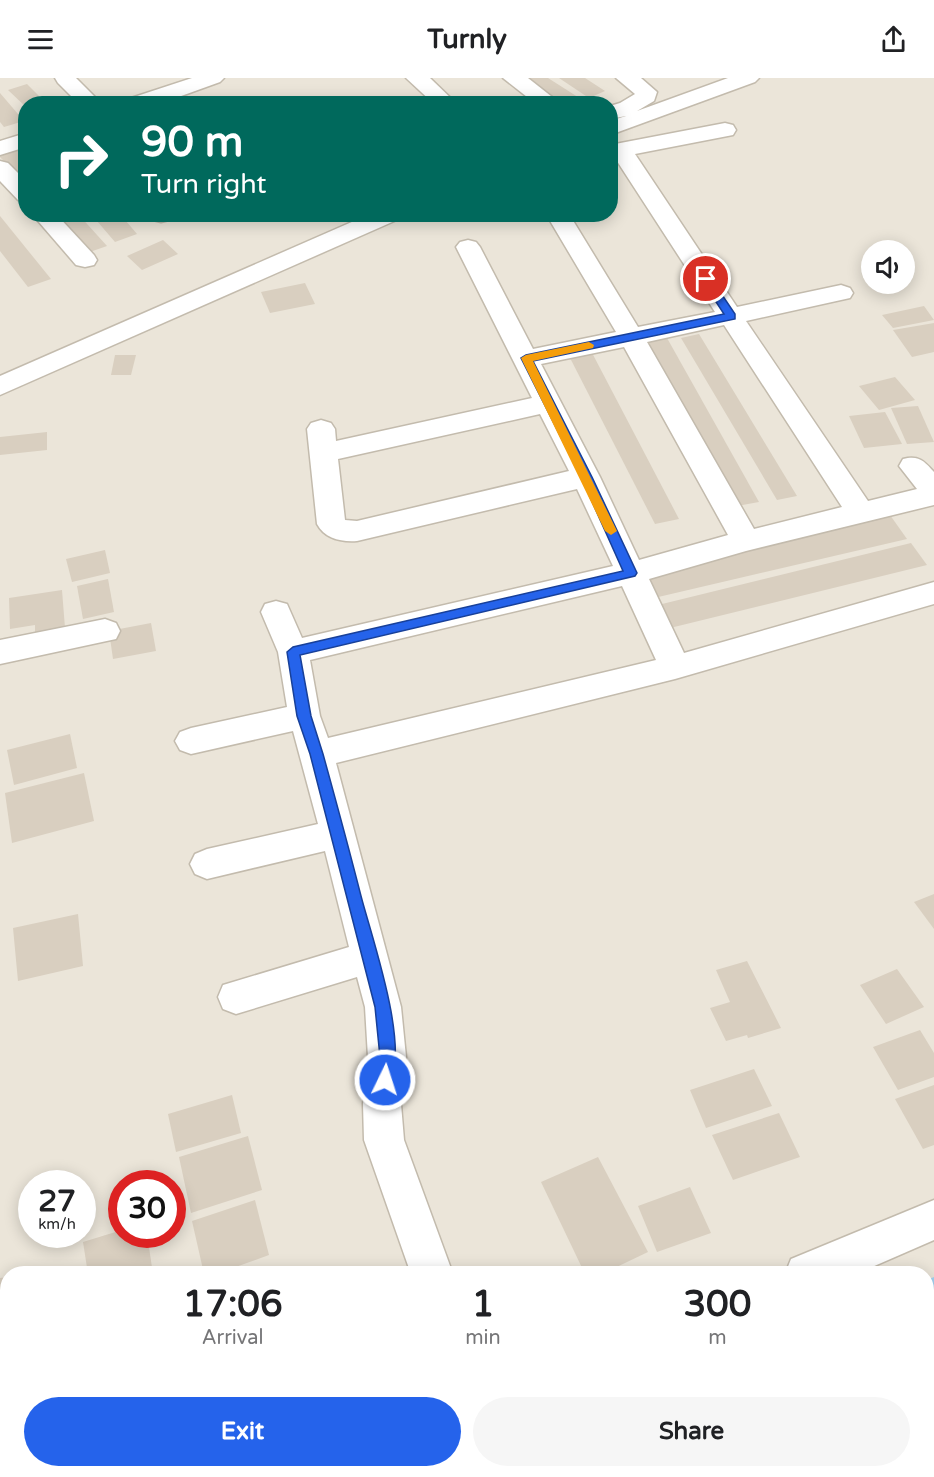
<!DOCTYPE html>
<html lang="en">
<head>
<meta charset="utf-8">
<style>
	body { margin:0; font-family:"Varela Round",sans-serif; background:#f6f6f6; color:#202124; height:100vh; display:flex; flex-direction:column; font-size:22px; white-space:nowrap }
	* { box-sizing:border-box; margin:0 }
	p { font-size:20px; color:#757577 }
	.icon { flex:none; width:33px; height:33px; fill:none; stroke:currentColor; stroke-width:2; stroke-linecap:round; stroke-linejoin:round }
	.map { position:relative; flex:1; overflow:hidden }
	.sheet { position:absolute; left:0px; top:1188px; width:934px; height:212px; display:flex; flex-direction:column; background:#fff; border-radius:24px 24px 0 0; box-shadow:0 3px 15px #0003 }
	.sheet>* { flex:none }
	.guide { position:absolute; left:18px; top:18px; width:600px; height:126px; border-radius:24px; box-shadow:0 3px 15px #0003; background:#00695c; color:#fff; overflow:hidden }
	.controls { position:absolute; left:861px; top:162px; display:grid; gap:12px }
	.controls a { display:grid; place-items:center; width:54px; height:54px; border-radius:50%; background:#fff; box-shadow:0 3px 15px #0003; font-size:30px }
	.speed { position:absolute; left:18px; top:1092px; display:flex; gap:12px; font-size:30px; font-weight:700; text-align:center }
	.speed>* { display:grid; place-content:center; width:78px; height:78px; border-radius:50%; background:#fff; box-shadow:0 3px 15px #0003; line-height:1 }
	.speed small { font-size:15px; font-weight:400 }
	.speed .limit { border:9px solid #d22; background:#fff; color:#111 }
	.pin { position:absolute; display:grid; place-items:center; width:51px; height:51px; color:#fff; margin:-26px; border:3px solid #fff; border-radius:50%; box-shadow:0 2px 6px #0007 }
	.me { position:absolute; width:66px; margin:-33px; rotate:4deg; stroke-linejoin:round; filter:drop-shadow(0 0 4px #0008) }
	.turn { display:flex; align-items:center; gap:21px; height:126px; padding:0 24px; font-size:27px }
	.turn .icon { width:78px; height:78px; stroke-width:2.5 }
	.turn b { display:block; font-size:42px; line-height:51px }
	.eta { display:flex; justify-content:space-evenly; align-items:center; height:102px; text-align:center }
	.eta b { font-size:36px; font-weight:700; line-height:42px }
	.button { display:flex; gap:12px; margin-top:auto; padding:12px 24px }
	.button a { flex:1; height:69px; border-radius:36px; background:#2563eb; color:#fff; font-size:24px; font-weight:700; line-height:69px; text-align:center }
	.button a+a { background:#f6f6f6; color:#202124 }
	header { display:flex; justify-content:space-between; align-items:center; height:78px; padding:0 24px; background:#fff; font-size:27px; font-weight:700 }
	.map>svg:first-child { display:block }
	.residential { fill:#ebe5d9; fill-rule:evenodd }
	.water { fill:#a5d5f5 }
	.building { fill:#d9cfc0 }
	.lines { fill:none; stroke-linecap:round; stroke-linejoin:round }
	.minor-casing { stroke:#c3bbad; stroke-width:3 }
	.minor { fill:#fff; fill-rule:evenodd }
	.route { fill:#2563eb; stroke:#184099; stroke-width:1.5 }
	.slow { fill:#f59e0b }
</style>
</head>
<body>
<header><svg class="icon" aria-label="menu" viewBox="0 0 24 24"><path d="M4 6h16M4 12h16M4 18h16"/></svg>Turnly<svg class="icon" aria-label="share" viewBox="0 0 24 24"><path d="M12 15V3M7 8l5-5 5 5M5 13v7h14v-7"/></svg></header>
<div class="map">
<svg width="934" height="1399" viewBox="0 0 934 1399">
	<rect width="100%" height="100%" fill="#f6f3eb"/>
	<!-- residential -->
	<path class="residential" d="M0,0H934V1399H0ZM26,26H610V136H26ZM872,172H904V206H872ZM32,1106H82V1156H32ZM122,1106H172V1156H122ZM8,1196H927V1392H8Z"/>
	<!-- water -->
	<g class="water">
		<path d="M934,1199V1246L927,1249V1202Z"/>
		<path d="M509,1392H634L620,1399H495Z"/>
	</g>
	<!-- building -->
	<g class="building">
		<path d="M522,0H548L581,21L572,26H561Z"/>
		<path d="M559,0H585L605,13L589,20Z"/>
		<path d="M27,6L47,26H26V29L8,12Z"/>
		<path d="M0,15L24,43L4,49L0,44Z"/>
		<path d="M16,69L26,79V107L0,79V74Z"/>
		<path d="M52,136H78L107,168L87,175Z"/>
		<path d="M91,136H120L137,156L115,164Z"/>
		<path d="M0,138L51,201L28,209L0,173Z"/>
		<path d="M163,162L178,176L142,192L127,178Z"/>
		<path d="M305,205L315,226L270,235L261,214Z"/>
		<path d="M924,228L934,242L893,250L882,237Z"/>
		<path d="M934,245V274L912,279L893,252Z"/>
		<path d="M699,256L797,418L777,422L681,260Z"/>
		<path d="M667,260L759,424L737,428L647,264Z"/>
		<path d="M590,271L679,441L655,446L568,276Z"/>
		<path d="M115,277H136L131,297H111Z"/>
		<path d="M895,299L915,322L879,332L859,308Z"/>
		<path d="M918,328L934,364L907,366L891,330Z"/>
		<path d="M885,334L902,366L864,370L849,338Z"/>
		<path d="M47,354V372L0,377V359Z"/>
		<path d="M890,437L907,461L654,520L640,494Z"/>
		<path d="M911,465L927,487L670,550L658,527Z"/>
		<path d="M105,472L110,495L72,504L66,481Z"/>
		<path d="M108,501L114,534L83,541L77,508Z"/>
		<path d="M62,512L65,550L35,555V547L10,551L9,520Z"/>
		<path d="M151,545L156,573L113,581L109,553Z"/>
		<path d="M70,656L77,690L14,707L7,672Z"/>
		<path d="M84,695L94,743L12,765L5,715Z"/>
		<path d="M934,816V851L914,824Z"/>
		<path d="M78,836L83,888L18,903L13,850Z"/>
		<path d="M747,883L781,950L748,960L747,957L726,963L710,930L730,924L716,892Z"/>
		<path d="M897,891L924,929L886,946L860,907Z"/>
		<path d="M920,952L934,975V999L898,1012L873,969Z"/>
		<path d="M754,991L772,1028L706,1050L690,1012Z"/>
		<path d="M934,1007V1067L923,1071L895,1021Z"/>
		<path d="M232,1017L241,1055L176,1074L168,1036Z"/>
		<path d="M779,1035L800,1079L733,1102L712,1057Z"/>
		<path d="M248,1058L262,1112L191,1135L179,1079Z"/>
		<path d="M598,1079L648,1174L602,1196H585L541,1104Z"/>
		<path d="M690,1109L711,1155L657,1174L638,1128Z"/>
		<path d="M255,1122L269,1177L216,1196H204L192,1143Z"/>
		<path d="M122,1152V1156H147L153,1196H88L83,1164Z"/>
		<path d="M8,1199V1255L0,1256V1200Z"/>
		<path d="M128,1392H186V1393L165,1399H129Z"/>
		<path d="M720,1392H800L782,1399H722Z"/>
	</g>
	<g class="lines">
		<!-- minor casing -->
		<g class="minor-casing">
			<g id="minor">
				<path d="M55,0H76L102,26H79L58,5Z"/>
				<path d="M192,0H224L220,4L159,26H126L128,21Z"/>
				<path d="M406,0H430L457,26H434Z"/>
				<path d="M503,0H528L561,26H536Z"/>
				<path d="M616,0H641L657,14L654,23L637,33L728,0H759L755,4L610,57V43L626,38L610,41V28L620,25L635,16Z"/>
				<path d="M725,45L733,47L736,52L733,57L635,76L737,229L841,207L850,210L853,215L850,220L746,243L868,423L917,411L899,388L903,381C919,377 924,383 934,394V427L746,473L649,501L684,575L934,504V526L675,601L336,685L401,929L406,979L401,1026L404,1062L453,1196H411L364,1062L363,1026L368,979L365,929L357,899L236,936L223,931L218,919L223,907L349,869L325,773L207,801L195,796L190,786L195,776L207,771L318,746L293,653L191,676L180,672L175,663L180,654L191,650L287,629L278,574L261,534L265,526L276,523L287,526L302,560L613,488L577,411L357,463C341,464 325,461 317,446L307,351L311,345L321,342L331,345L335,351L336,363L532,320L456,169L460,164L468,162L476,164L480,169L533,271L616,254L546,136H569L638,249L715,234L615,80L610,81V67ZM724,247L842,429L754,451L647,264ZM624,269L728,457L639,482L600,399L541,286ZM540,336L569,393L357,443L345,442L338,381ZM622,508L656,582L328,660L320,638L310,582Z"/>
				<path d="M26,55V69L0,77V63Z"/>
				<path d="M0,83L8,85L26,103V124L18,122L0,103Z"/>
				<path d="M32,136H56L94,177L97,182L94,187L85,189L76,187Z"/>
				<path d="M149,136H173V137L169,142L161,144L153,142Z"/>
				<path d="M370,136H402L399,141L0,317V298Z"/>
				<path d="M105,541L116,545L120,553L116,561L0,586V562Z"/>
				<path d="M934,1122V1162L856,1196H785L791,1181Z"/>
				<path d="M336,1392H391L388,1399H334Z"/>
			</g>
		</g>
		<!-- minor -->
		<use href="#minor" class="minor"/>
	</g>
	<!-- route -->
	<path class="route" d="M706,198L710,199L735,236V241L533,283L592,399L637,495L635,498L300,577L311,638L323,676C336,723 349,771 361,818C373,864 409,965 390,1008L385,1010L379,1008L377,1002L380,979L375,929L310,676L297,638L287,574L293,569L623,493L581,399L521,280L526,277L724,236L701,201Z"/>
	<!-- slow -->
	<path class="slow" d="M589,264L594,267L593,270L533,283L617,453L611,457L605,453L521,280L526,277Z"/>
</svg>
<div class="controls">
<a><svg class="icon" aria-label="sound" viewBox="0 0 24 24"><path d="M4 9h4l5-4v14l-5-4H4zM17 9q2 3 0 6"/></svg></a>
</div>
<div class="speed"><div>27<small>km/h</small></div><div class="limit">30</div></div>
<div class="pin" style="left:706px;top:201px;background:#d93025"><svg class="icon" aria-label="arrive" viewBox="0 0 24 24"><path d="M6 21V4h12l-3 4 3 4H6"/></svg></div>
<svg class="me" style="left:385px;top:1002px" viewBox="-20 -20 40 40"><circle r="17" fill="#2563eb" stroke="#fff" stroke-width="3"/><path d="M0-11L8 9 0 5-8 9z" fill="#fff"/></svg>
<div class="guide">
<div class="turn"><svg class="icon" aria-label="right" viewBox="0 0 24 24"><path d="M7 20v-9h11M14 6l5 5-5 5"/></svg><div><b>90 m</b>Turn right</div></div>
</div>
<section class="sheet">
<div class="eta">
<div><b>17:06</b><p>Arrival</p></div>
<div><b>1</b><p>min</p></div>
<div><b>300</b><p>m</p></div>
</div>
<div class="button"><a>Exit</a><a>Share</a></div>
</section>
</div>
</body>
</html>
